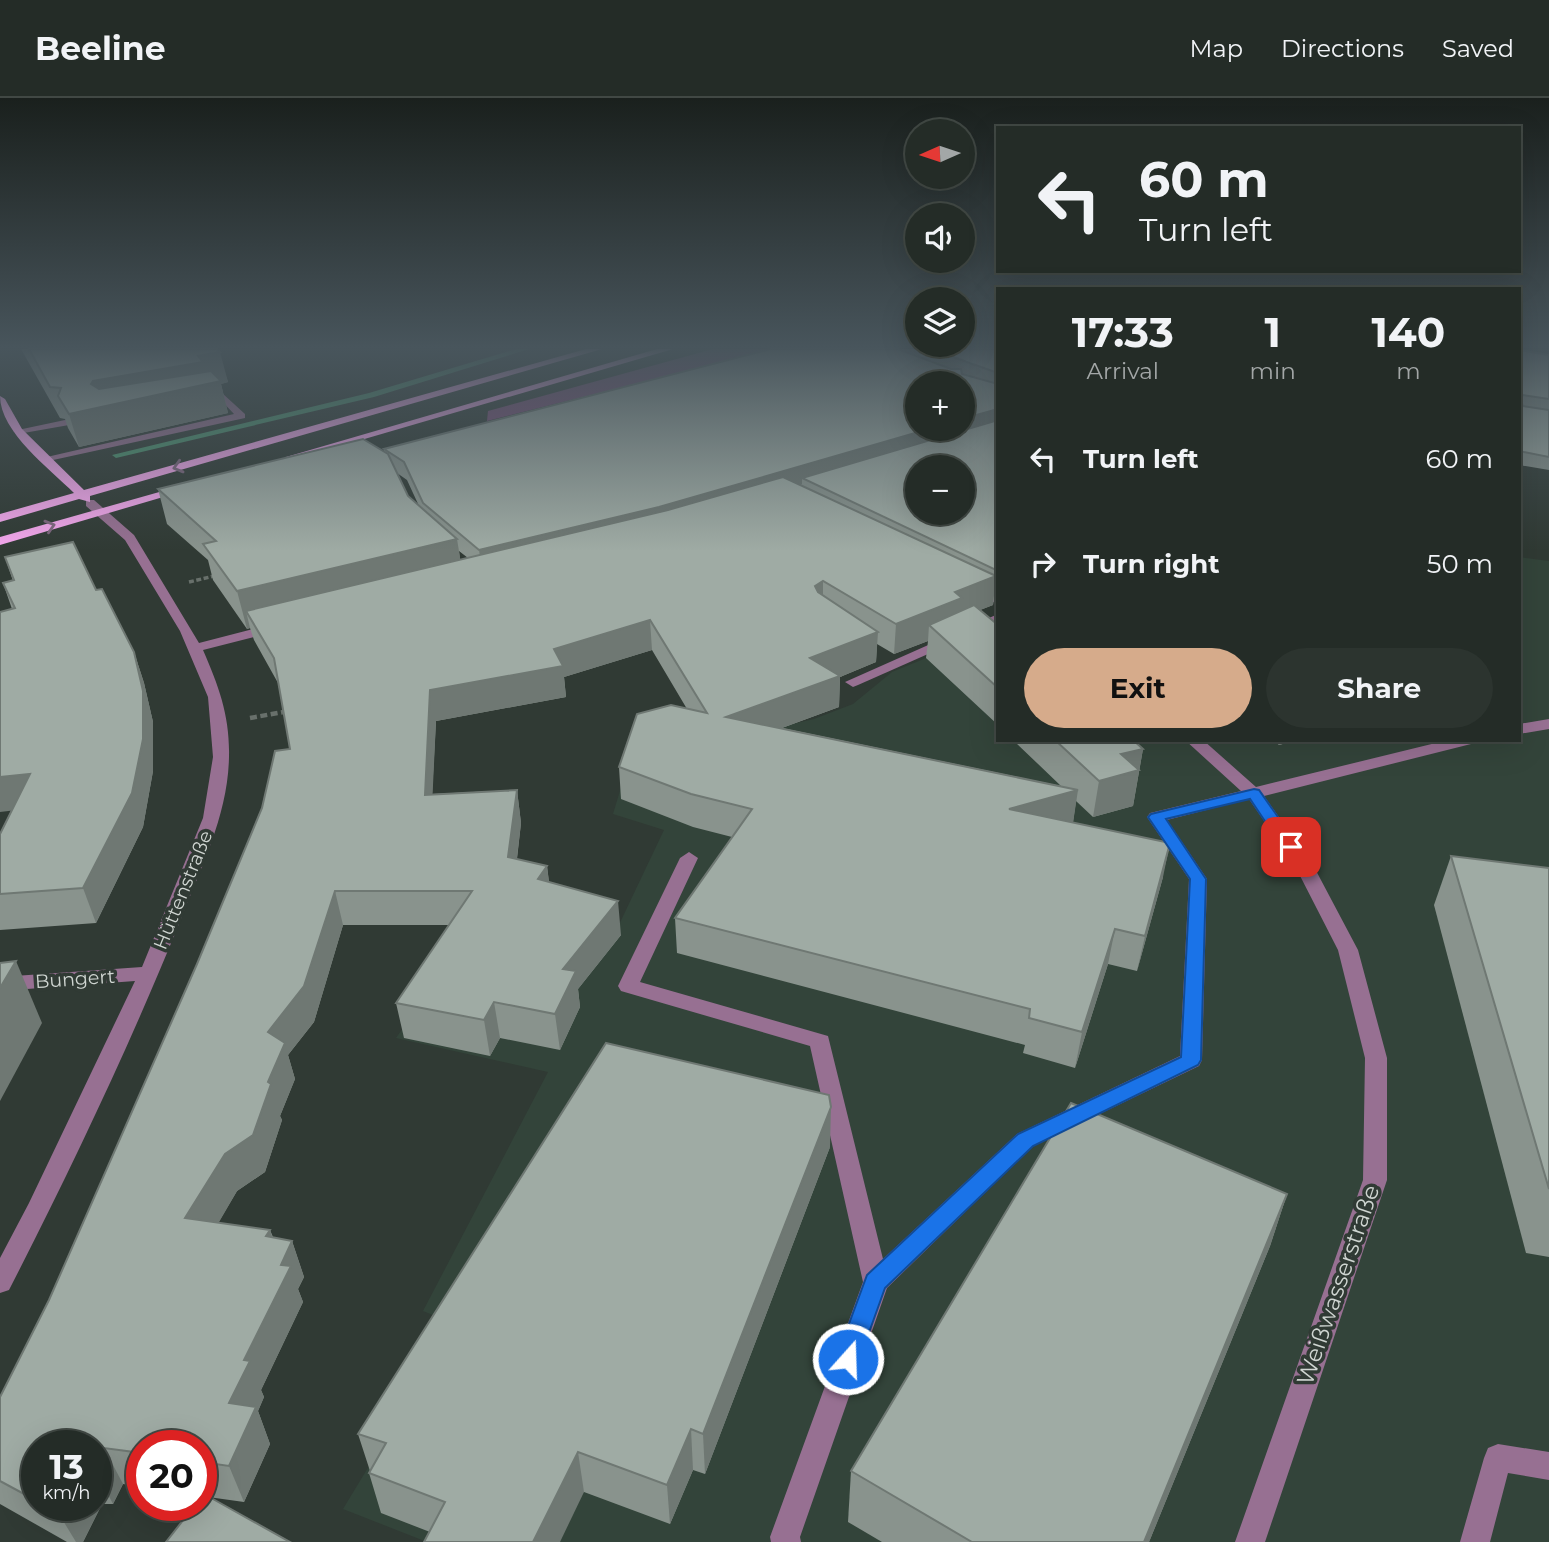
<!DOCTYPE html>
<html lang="en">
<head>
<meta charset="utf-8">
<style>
	body { margin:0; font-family:Montserrat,sans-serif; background:#2c342f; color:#f1f3f6; height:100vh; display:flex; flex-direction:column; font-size:26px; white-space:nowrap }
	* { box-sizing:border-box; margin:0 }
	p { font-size:23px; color:#a3a7a7 }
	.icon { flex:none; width:38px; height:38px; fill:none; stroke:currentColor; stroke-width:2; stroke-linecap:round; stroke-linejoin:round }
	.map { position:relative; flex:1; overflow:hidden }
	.side { position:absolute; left:996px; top:189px; width:525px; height:455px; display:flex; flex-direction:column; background:#242c27; border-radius:0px; box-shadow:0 7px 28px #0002,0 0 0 2px #414844 }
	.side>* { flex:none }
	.banner { position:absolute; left:996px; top:28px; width:525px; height:147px; border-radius:0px; box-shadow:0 7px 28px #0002,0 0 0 2px #414844; background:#242c27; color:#f1f3f6; overflow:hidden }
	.needle { width:46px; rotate:267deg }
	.controls { position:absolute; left:905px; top:21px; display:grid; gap:14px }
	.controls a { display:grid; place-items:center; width:70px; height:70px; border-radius:50%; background:#242c27; box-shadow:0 7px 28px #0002,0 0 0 2px #414844; font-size:35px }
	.speed { position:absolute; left:21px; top:1332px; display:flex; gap:14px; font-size:35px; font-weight:700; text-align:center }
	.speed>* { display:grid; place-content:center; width:91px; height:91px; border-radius:50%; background:#242c27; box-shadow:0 7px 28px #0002,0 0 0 2px #414844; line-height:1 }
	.speed small { font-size:18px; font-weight:400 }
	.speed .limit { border:10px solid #d22; background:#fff; color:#111 }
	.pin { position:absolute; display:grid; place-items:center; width:60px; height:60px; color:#fff; margin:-30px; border-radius:14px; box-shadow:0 4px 10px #0006 }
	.me { position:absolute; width:77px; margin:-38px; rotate:20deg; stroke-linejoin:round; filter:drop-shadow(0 0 5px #0008) }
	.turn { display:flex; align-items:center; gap:24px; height:147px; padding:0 28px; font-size:32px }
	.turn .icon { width:91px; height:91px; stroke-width:2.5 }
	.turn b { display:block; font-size:49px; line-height:60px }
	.eta { display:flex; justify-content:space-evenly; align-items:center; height:119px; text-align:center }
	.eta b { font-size:42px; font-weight:700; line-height:49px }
	.primary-button { display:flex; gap:14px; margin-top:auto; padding:14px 28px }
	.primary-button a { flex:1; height:80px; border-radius:42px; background:#d6ab8b; color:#111; font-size:28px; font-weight:700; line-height:80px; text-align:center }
	.primary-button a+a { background:#2c342f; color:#f1f3f6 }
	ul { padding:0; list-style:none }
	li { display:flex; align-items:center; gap:21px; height:105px; padding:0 28px }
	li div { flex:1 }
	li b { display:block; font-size:26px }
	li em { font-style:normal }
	header { display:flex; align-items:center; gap:42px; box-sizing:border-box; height:98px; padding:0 35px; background:#242c27; border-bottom:2px solid #414844 }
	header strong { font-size:33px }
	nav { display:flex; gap:38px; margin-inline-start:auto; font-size:24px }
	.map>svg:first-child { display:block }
	.built { fill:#33443a }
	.forest { fill:#804f7c }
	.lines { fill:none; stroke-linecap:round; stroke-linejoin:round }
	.stream { fill:#4c936f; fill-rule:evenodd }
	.path-far1 { stroke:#68706b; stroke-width:3.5; stroke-dasharray:5 2.5; stroke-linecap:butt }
	.path { stroke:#68706b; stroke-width:4.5; stroke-dasharray:7 3.5; stroke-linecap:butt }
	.minor { fill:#977092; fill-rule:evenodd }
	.major { fill:#f5a7ed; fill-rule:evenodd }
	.wall { fill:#89938d; fill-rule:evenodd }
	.shaded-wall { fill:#6f7873 }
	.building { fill:#9faba4; stroke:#6f7873; stroke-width:2; fill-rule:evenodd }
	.oneway { stroke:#7f667e }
	.route { fill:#1a73e8; stroke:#114b97; stroke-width:2 }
	.labels { text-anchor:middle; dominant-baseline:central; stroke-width:7; stroke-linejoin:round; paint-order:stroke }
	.street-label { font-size:19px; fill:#cfd5d1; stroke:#303a34 }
	.near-street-label { font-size:23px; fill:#cfd5d1; stroke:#303a34 }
</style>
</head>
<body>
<header>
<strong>Beeline</strong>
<nav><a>Map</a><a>Directions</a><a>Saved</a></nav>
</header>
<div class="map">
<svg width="1549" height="1444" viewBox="0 0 1549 1444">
	<rect width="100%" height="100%" fill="#303a34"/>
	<!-- built -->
	<path class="built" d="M1519,459L1549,463V1444H427L343,1411L455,1226L423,1213L548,974L396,940L493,802L616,833L664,732L613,716L629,663L814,621L853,606L892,574L997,531L998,642H1519Z"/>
	<!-- forest -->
	<path class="forest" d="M713,251H774L487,323L488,313Z"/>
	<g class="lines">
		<!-- stream -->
		<path class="stream" d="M516,251H529L374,299L116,360L112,357L369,295Z"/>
		<!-- path-far1 -->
		<path class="path-far1" d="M189,484L214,478"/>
		<!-- path -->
		<path class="path" d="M250,620L289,613"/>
		<!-- minor -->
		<g class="minor">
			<path d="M222,295L245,316V320L44,364L38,361L234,316L220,301L202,304L197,301Z"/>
			<path d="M65,322L69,323V327L18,336L13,333Z"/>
			<path d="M86,402H94L134,437L199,545L273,526L280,530L278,533L203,552C219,589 230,618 229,659C228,717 201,769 181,821C130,947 71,1071 9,1192L0,1195V1160L29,1105L135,883L0,893V879L142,869L203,720L213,659L208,599L180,533L125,442L86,408Z"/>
			<path d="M972,484L998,496V506L967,491V485Z"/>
			<path d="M998,516V525L858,587L853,589L845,584Z"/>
			<path d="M1549,621V631L1519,636V626Z"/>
			<path d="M1185,642H1203L1256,689L1448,642H1477L1475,645L1264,698L1313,767L1358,852L1387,960V1082L1265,1444H1235L1363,1082L1365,960L1338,852L1295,768L1249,701L1167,722L1207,781L1202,962L1199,968L1033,1048L887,1190L800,1439L801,1444H771L770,1439L863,1184L810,948L621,893L618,888L680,760L689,754L698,760L640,884L828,938L883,1161L1017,1036L1180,958L1189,781L1147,719L1150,715L1241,693Z"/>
			<path d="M1498,1346L1549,1354V1382L1508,1375L1490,1444H1460L1484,1360L1488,1350Z"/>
		</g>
		<!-- major -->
		<g class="major">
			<path d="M586,251H602L90,398V404L79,401L0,424V416L74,395C50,371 0,334 0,298L5,301L22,331L84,392Z"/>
			<path d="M657,251H673L296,361L286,359Z"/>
			<path d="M177,389L187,392L0,447V439Z"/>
		</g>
	</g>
	<!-- wall -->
	<g class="wall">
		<path d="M21,251H217L228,284L221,286L228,315L79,349L68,330L65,321L60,320Z"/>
		<path d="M771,251H998V494L995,493L993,507L980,512L998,527V627L926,560L928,543L894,556L877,546L876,564L840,579L839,609L782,630L1061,688L1013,642H1133L1143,651L1133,708L1093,719L1076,703L1073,724L1163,779L1137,873L1108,866L1075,970L1023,955L1025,947L677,855L675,820L732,739L693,729L621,701L619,669L687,611L652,552L564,579L566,599L436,623L432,696L517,692L521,725L517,761L547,768L549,784L621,837L578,891L580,909L560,952L500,940L490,958L404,940L396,905L449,827H343L314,924L288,957L295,981L280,1018L282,1022L265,1074L237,1093L218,1125L270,1132L273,1139L292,1143L304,1179L298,1191L303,1204L261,1292L264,1299L258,1313L270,1346L244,1404L201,1398V1348H142V1389L123,1386L113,1406H102L83,1444H67L0,1406V1299L49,1202L197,866L290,651L278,585L254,542L250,530L247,531L213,482L208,462L167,426L158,391L384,353V351ZM397,375L407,382L419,408L408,398ZM459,453L468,460L460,462ZM37,1348H96V1407H37Z"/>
		<path d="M1519,252L1549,257V372L1519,367Z"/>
		<path d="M5,459L96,492L134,554L144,585L153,624V673L143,729L96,825L0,832V736L11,713L12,511L3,485L13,483Z"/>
		<path d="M1273,642H1297L1279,647Z"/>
		<path d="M1451,758L1549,770V1159L1526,1155L1434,807Z"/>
		<path d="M830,1049L705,1376L693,1372L670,1426L584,1394L430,1434L381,1415L369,1375L370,1373L358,1336Z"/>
		<path d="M1287,1096L1270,1148L1149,1444H882L848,1424L851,1373Z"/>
	</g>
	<!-- shaded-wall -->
	<g class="shaded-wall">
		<path d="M220,254L228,284L221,286L228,315L79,349L69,316L93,283L198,258Z"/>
		<path d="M998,311V328L802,380V386L660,428L482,472L479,452L929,331H962V321Z"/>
		<path d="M457,441L463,478L246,513L250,530L247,531L237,493Z"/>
		<path d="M996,478L993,507L960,520L929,527L928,543L894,556L896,526L955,494Z"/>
		<path d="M823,483V512L815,488Z"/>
		<path d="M650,522L652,552L564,579L566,599L436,623L431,730L425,697L430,592L554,551Z"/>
		<path d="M878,534L876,564L840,579L839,609L727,650L726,619L810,560Z"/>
		<path d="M134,554L144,585L153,624V673L143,729L96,825L83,790Z"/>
		<path d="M1281,642H1297L1279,647Z"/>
		<path d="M1143,651L1133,708L1093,719L1099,683L1121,656Z"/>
		<path d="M30,676L42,709L0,714V679Z"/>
		<path d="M517,692L521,725L513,793L508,759Z"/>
		<path d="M1078,692L1073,725L1009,711Z"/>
		<path d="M1170,745L1163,779L1137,873L1145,838Z"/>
		<path d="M547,768L551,802L538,781Z"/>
		<path d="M335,793L343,827L314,924L288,957L295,981L280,1018L282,1022L265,1074L237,1093L200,1157L185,1120L268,984V934Z"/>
		<path d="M618,803L621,837L578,891L580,909L560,952L555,916L563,871Z"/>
		<path d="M1115,831L1108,866L1075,970L1082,934Z"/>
		<path d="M16,863L42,925L0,1003V890Z"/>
		<path d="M494,904L500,940L490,958L484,922Z"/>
		<path d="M831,1009L830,1049L705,1376L703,1336Z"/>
		<path d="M1287,1096L1270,1148L1149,1444H1144Z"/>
		<path d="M270,1132L281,1165L292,1143L304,1179L298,1191L303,1204L261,1292L264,1299L258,1313L270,1346L244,1404L229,1368V1305L244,1262L266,1138Z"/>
		<path d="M691,1331L693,1372L670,1426L667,1387Z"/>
		<path d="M104,1350L123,1386L113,1406L96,1374V1366Z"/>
		<path d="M578,1354L584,1394L560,1444H533Z"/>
		<path d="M96,1395L102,1406L83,1444H76L59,1416L64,1407H96Z"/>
	</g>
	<!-- building -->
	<g class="building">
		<path d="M29,251H217L220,254L198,258L203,264L93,283L91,286L99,291L211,273L221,283L69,316L58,298L61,290L50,289Z"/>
		<path d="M771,251H898L951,271H961L962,276L998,286V311L962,321V285H917V331H929L659,409L479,452L423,405L404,364L384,351Z"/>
		<path d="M930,251H998V275Z"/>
		<path d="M1519,252L1549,257V301L1523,297L1520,300L1523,308L1549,312V359L1519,353Z"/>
		<path d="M998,322V473L802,380ZM917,369H962V415H917Z"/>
		<path d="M363,341L388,356L408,398L457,441L237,493L203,446L216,443L158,391Z"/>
		<path d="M783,379L996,478L955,494L962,500L896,526L823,483L815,488L818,494L878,534L810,560L840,578L726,619L1078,692L1009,711L1170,745L1145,838L1115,831L1082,934L1029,920L1030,911L675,820L752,711L691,696L619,669L637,616L671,607L707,615L650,522L554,551L563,568L430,592L425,697L517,692L508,759L547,768L538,781L618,803L563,871L576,873L555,916L494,904L484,922L396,905L472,793H335L304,888L268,934L285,945L268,984L271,986L253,1037L225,1056L185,1120L270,1132L266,1138L292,1143L281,1167L291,1168L244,1262L250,1263L229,1305L256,1309L229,1368L201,1364V1348H142V1355L104,1350L96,1366V1348H37V1403L0,1383V1299L49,1202L197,866L262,710L275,653L290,651L274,560L246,513L668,412Z"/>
		<path d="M73,444L96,492L102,491L134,554L143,593V641L132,695L83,790L0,796V736L30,676L0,679V514L15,510L3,485L14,482L5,459Z"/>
		<path d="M974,507L998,527V590L929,527Z"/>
		<path d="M1055,642H1133L1143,651L1121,656L1139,672L1099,683Z"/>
		<path d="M1451,758L1549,770V1091Z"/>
		<path d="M16,863L0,890V865Z"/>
		<path d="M606,945L829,997L831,1009L703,1336L691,1331L667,1387L578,1354L533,1444H424L445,1404L369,1375L386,1345L358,1336Z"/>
		<path d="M1071,1005L1287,1096L1144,1444H972L851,1373Z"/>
		<path d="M204,1396L290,1444H166L195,1407H201V1399Z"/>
		<path d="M43,1407H64L59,1416Z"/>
	</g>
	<!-- one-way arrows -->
	<defs><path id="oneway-chevron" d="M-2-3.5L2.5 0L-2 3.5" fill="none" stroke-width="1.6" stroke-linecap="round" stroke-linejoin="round" transform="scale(1.75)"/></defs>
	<g class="oneway">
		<use href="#oneway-chevron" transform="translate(178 369) rotate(164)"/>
		<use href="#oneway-chevron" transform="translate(50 428) rotate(-17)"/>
	</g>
	<!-- sky -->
	<linearGradient id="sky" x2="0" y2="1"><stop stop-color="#1a201d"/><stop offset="0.55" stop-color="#48555c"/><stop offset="1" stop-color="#48555c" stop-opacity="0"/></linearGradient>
	<rect width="1549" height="453" fill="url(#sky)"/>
	<!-- route -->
	<path class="route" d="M1254,691L1259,692L1297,746V753H1285L1250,701L1166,721L1206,781L1201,962L1198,967L1033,1048L885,1190L857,1268L848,1272L840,1268L836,1261L867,1177L1018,1036L1181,959L1190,781L1148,719L1151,716Z"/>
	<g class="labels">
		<!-- street labels -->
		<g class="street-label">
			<text transform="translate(183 792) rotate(-68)">Hüttenstraße</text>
			<text transform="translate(75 881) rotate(-4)">Bungert</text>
		</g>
		<!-- near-street labels -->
		<g class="near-street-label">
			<text transform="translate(1338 1187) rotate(-71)">Weißwasserstraße</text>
		</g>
	</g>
</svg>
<div class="controls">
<a><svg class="needle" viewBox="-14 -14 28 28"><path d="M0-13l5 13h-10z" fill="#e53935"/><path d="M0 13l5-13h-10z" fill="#a3a7a7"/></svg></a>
<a><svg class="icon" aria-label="sound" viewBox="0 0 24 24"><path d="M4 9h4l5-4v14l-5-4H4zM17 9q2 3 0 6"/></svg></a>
<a><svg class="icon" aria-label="layers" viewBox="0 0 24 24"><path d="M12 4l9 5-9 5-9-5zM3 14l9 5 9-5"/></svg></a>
<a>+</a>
<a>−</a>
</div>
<div class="speed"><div>13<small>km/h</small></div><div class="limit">20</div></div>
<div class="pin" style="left:1291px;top:749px;background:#d93025"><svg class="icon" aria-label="arrive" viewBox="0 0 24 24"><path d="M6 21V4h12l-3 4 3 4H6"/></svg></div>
<svg class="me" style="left:848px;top:1261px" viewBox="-20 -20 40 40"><circle r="17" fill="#1a73e8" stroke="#fff" stroke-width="3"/><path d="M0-11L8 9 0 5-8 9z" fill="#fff"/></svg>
<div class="banner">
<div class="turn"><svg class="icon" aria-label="left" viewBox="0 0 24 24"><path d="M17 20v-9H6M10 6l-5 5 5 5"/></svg><div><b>60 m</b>Turn left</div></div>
</div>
<section class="side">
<div class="eta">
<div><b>17:33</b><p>Arrival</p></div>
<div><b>1</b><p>min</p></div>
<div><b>140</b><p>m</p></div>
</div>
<ul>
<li><svg class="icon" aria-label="left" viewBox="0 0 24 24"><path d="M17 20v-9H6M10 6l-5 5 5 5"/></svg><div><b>Turn left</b></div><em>60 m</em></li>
<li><svg class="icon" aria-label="right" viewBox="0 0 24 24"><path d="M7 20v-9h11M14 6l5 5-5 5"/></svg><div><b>Turn right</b></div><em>50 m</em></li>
</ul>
<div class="primary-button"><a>Exit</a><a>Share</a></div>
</section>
</div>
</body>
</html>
